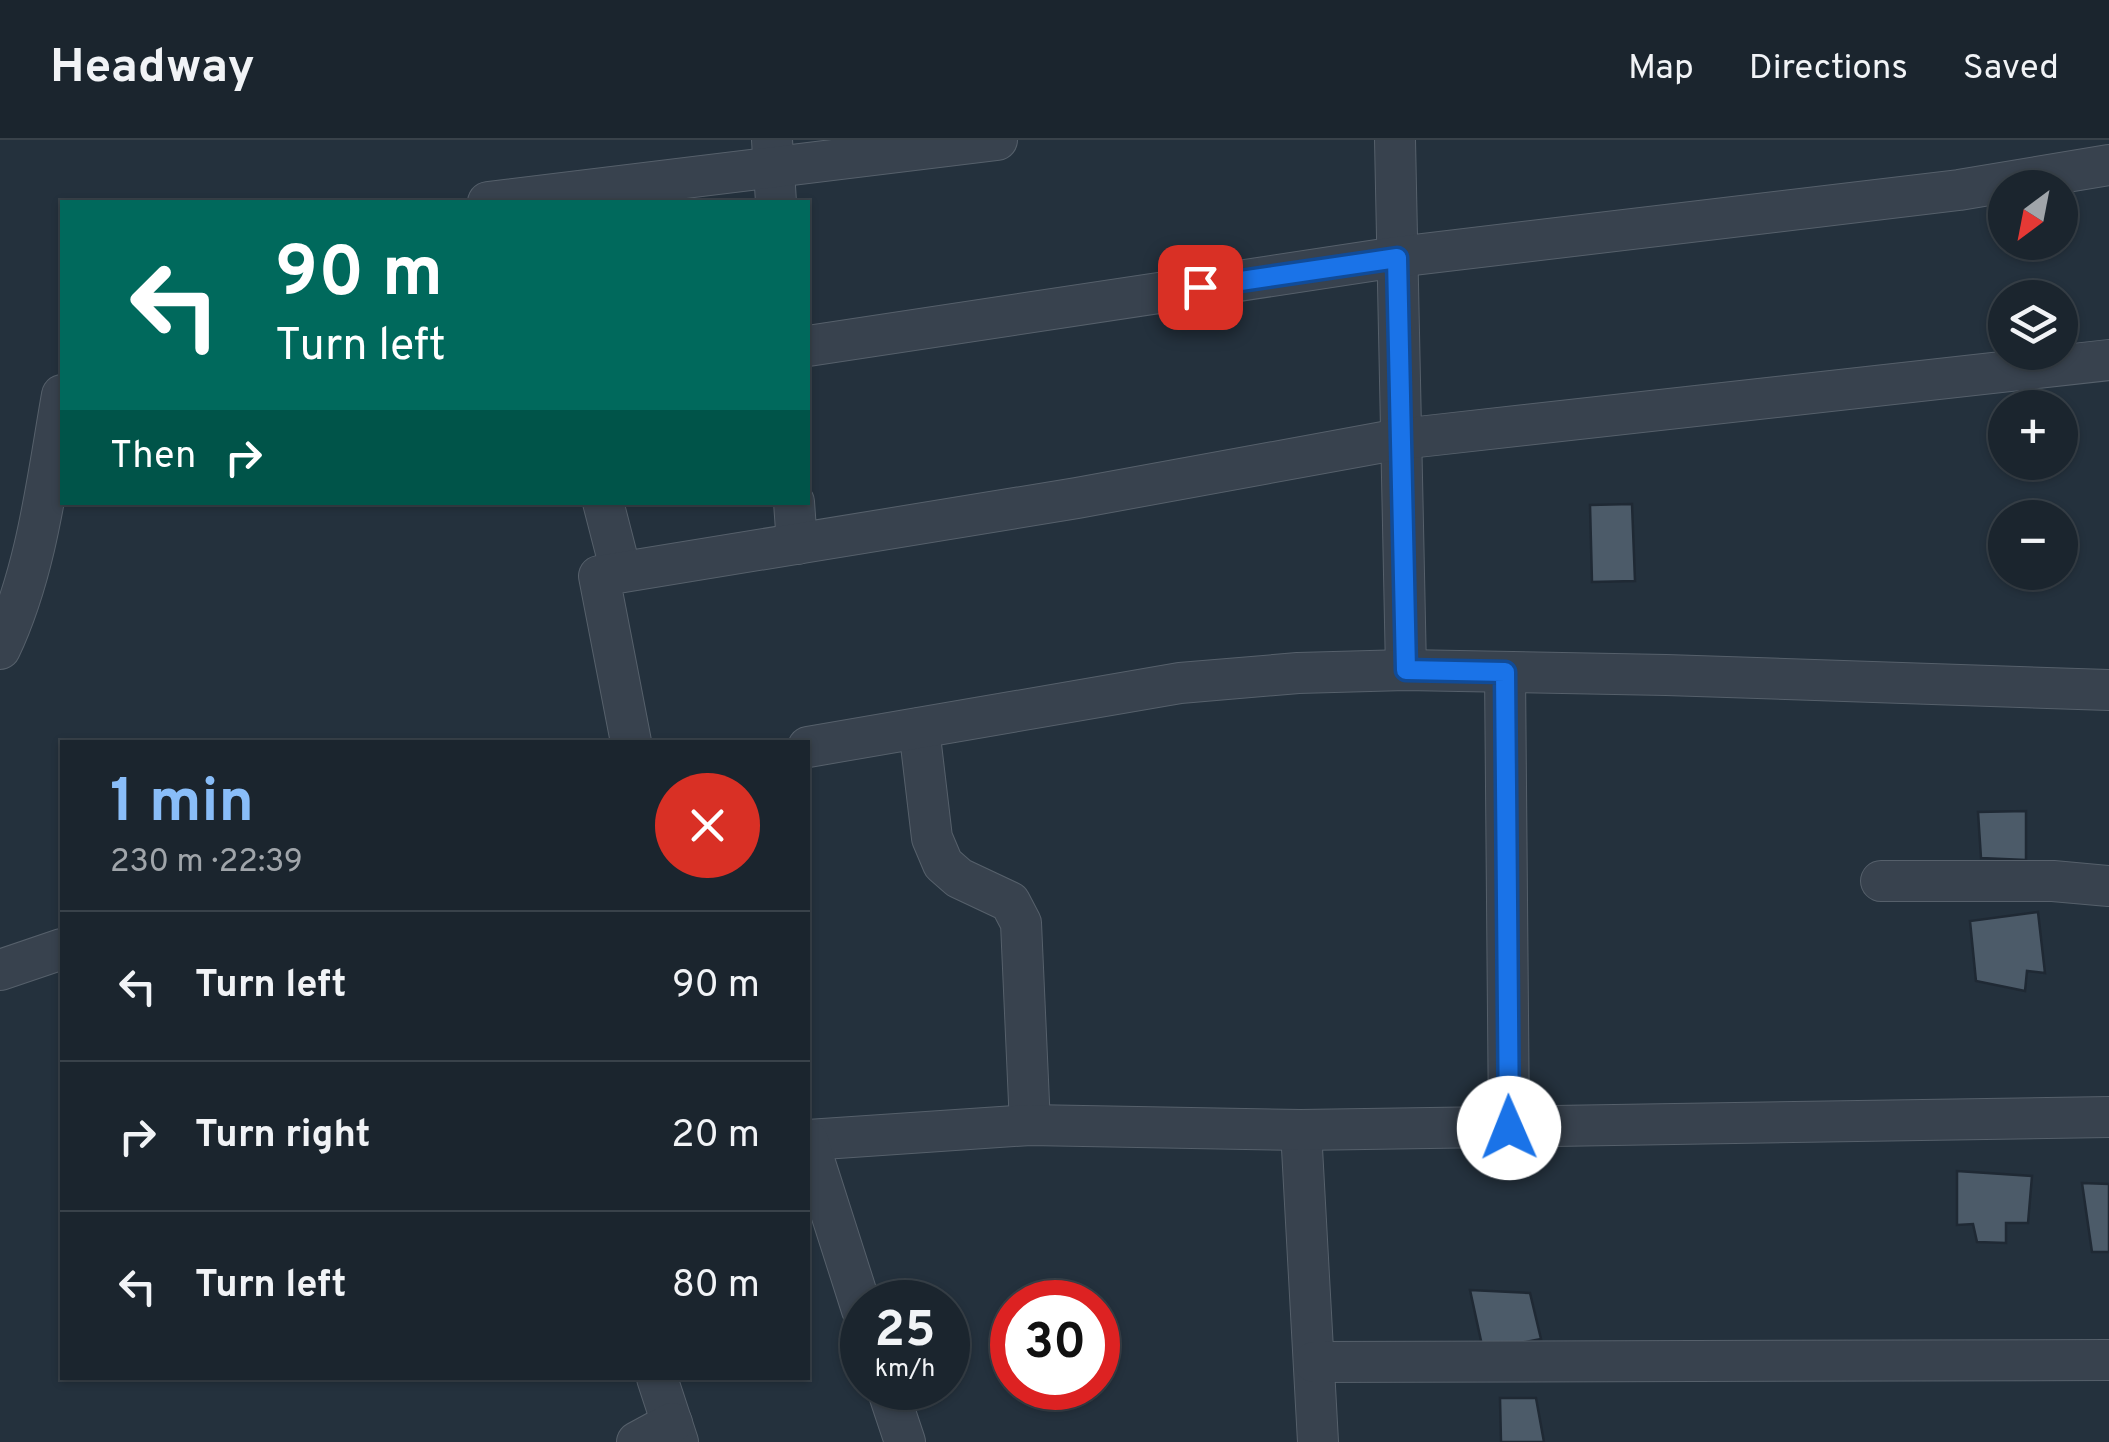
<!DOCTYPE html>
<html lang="en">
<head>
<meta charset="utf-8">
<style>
	body { margin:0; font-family:Overpass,sans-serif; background:#242d36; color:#f1f3f6; height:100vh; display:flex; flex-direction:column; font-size:38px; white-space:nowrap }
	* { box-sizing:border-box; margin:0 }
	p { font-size:32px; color:#a0a5aa }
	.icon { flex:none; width:55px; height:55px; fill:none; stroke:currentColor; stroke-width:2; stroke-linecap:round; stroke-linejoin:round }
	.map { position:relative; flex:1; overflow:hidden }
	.details { position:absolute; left:60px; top:600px; width:750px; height:640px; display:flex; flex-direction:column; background:#1b252e; border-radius:0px; box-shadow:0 2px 8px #0004,0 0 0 2px #39424a }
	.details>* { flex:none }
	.banner { position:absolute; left:60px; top:60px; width:750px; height:305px; border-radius:0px; box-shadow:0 2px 8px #0004,0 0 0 2px #39424a; background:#00695c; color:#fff; overflow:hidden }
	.needle { width:65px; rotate:212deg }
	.controls { position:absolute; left:1988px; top:30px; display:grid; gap:20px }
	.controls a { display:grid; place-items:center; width:90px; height:90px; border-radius:50%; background:#1b252e; box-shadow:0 2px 8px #0004,0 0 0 2px #39424a; font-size:50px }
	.speed { position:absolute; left:840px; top:1140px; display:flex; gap:20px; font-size:50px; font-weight:700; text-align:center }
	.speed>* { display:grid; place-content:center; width:130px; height:130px; border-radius:50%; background:#1b252e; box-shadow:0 2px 8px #0004,0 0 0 2px #39424a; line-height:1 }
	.speed small { font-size:25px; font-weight:400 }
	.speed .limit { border:15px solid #d22; background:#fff; color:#111 }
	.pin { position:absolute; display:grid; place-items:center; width:85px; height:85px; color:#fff; margin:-42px; border-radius:20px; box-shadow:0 5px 15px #0006 }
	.me { position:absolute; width:110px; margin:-55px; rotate:359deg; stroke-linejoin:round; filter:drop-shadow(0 0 8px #0008) }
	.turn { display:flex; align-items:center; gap:35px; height:210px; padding:0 50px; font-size:45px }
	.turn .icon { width:130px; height:130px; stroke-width:2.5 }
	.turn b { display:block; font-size:70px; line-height:85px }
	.then { display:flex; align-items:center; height:95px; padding:0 50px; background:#0003; gap:20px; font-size:38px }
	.round { display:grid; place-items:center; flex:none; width:105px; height:105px; border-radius:52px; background:#242d36 }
	.headline { display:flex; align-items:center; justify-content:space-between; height:170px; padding:0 50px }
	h1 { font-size:60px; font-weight:700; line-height:75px; color:#89bdf8 }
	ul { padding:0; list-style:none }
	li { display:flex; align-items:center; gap:30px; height:150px; padding:0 50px; border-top:2px solid #39424a }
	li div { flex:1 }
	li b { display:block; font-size:38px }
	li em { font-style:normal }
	header { display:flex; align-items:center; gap:60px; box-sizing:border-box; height:140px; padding:0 50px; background:#1b252e; border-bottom:2px solid #39424a }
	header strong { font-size:48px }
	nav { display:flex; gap:55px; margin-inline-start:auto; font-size:35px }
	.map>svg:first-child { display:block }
	.building { fill:#4c5b69; stroke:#1f2934; stroke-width:2.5 }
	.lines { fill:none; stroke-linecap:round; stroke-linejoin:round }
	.minor-casing { stroke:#56606b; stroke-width:42 }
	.minor { stroke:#38424e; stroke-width:40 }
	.route-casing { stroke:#114b97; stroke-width:25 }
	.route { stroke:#1a73e8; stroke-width:18 }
</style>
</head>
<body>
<header>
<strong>Headway</strong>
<nav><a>Map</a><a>Directions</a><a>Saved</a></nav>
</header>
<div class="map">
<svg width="2109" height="1302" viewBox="0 0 2109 1302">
	<rect width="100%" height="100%" fill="#24313d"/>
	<!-- building -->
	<g class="building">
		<path d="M1632,364L1635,441L1592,442L1590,365Z"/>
		<path d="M2026,671V720L1981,718L1978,672Z"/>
		<path d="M2038,772L2045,833L2027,831L2025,851L1976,841L1970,781Z"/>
		<path d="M1957,1031L2032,1036L2028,1083H2006V1103L1977,1102L1973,1084L1957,1085Z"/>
		<path d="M2082,1043L2109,1044V1112H2092Z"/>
		<path d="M1470,1150L1530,1153L1541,1199L1483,1210Z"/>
		<path d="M1500,1258H1536L1544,1302H1501Z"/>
	</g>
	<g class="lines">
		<!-- minor casing -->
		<g class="minor-casing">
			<g id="minor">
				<path d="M772,0L776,62"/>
				<path d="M1395,0L1406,530"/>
				<path d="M488,62L997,0"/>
				<path d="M808,206L1397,117L1959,50L2109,25"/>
				<path d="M603,362L621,432"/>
				<path d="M794,362L797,404"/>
				<path d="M0,509C37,431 47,340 62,255"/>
				<path d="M1505,532L1509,988"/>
				<path d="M919,588L932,698L943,724L959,738L1010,762L1021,783L1030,985"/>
				<path d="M631,602L599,436L1077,358L1400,299L2109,220"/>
				<path d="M808,607L1180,543L1298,533L1406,530L1666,535L2109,550"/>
				<path d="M1881,741H2053L2109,746"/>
				<path d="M0,830L62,809"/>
				<path d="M1301,990L1318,1302"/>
				<path d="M808,1000L1030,985L1301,990L2109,977"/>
				<path d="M808,1001L862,1170"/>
				<path d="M1314,1222L2109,1220"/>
				<path d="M657,1238L678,1302"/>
				<path d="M887,1248L905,1302"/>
				<path d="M637,1302L672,1283"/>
			</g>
		</g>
		<!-- minor -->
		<use href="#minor" class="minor"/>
	</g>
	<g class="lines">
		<!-- route casing -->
		<g class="route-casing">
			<path id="route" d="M1200,147L1397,118L1406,530L1505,532L1509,988"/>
		</g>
		<!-- route -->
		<use href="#route" class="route"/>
	</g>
</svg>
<div class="controls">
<a><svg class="needle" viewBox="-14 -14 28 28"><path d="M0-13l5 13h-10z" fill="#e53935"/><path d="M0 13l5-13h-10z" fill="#a0a5aa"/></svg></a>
<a><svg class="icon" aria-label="layers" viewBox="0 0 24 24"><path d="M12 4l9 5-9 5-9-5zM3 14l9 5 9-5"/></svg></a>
<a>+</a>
<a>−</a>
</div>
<div class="speed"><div>25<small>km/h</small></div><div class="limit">30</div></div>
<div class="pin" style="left:1200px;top:147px;background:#d93025"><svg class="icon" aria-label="arrive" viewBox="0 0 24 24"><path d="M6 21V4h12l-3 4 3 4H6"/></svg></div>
<svg class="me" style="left:1509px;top:988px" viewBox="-20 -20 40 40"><circle r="19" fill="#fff"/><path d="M0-13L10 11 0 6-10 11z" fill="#1a73e8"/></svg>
<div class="banner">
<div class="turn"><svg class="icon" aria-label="left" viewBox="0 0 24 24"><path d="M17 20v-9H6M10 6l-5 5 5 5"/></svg><div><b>90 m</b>Turn left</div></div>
<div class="then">Then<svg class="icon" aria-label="right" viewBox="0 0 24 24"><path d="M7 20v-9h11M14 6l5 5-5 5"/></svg></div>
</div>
<section class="details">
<div class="headline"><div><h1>1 min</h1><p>230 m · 22:39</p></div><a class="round" style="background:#d93025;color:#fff"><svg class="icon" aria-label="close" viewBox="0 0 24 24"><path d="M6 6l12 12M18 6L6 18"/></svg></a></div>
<ul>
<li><svg class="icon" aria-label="left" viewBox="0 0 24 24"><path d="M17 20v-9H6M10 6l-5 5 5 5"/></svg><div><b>Turn left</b></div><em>90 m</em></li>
<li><svg class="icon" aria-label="right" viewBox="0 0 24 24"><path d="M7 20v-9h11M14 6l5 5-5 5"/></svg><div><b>Turn right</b></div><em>20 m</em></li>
<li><svg class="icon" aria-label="left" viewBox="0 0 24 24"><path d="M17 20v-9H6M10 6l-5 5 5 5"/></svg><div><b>Turn left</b></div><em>80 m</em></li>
</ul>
</section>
</div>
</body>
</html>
